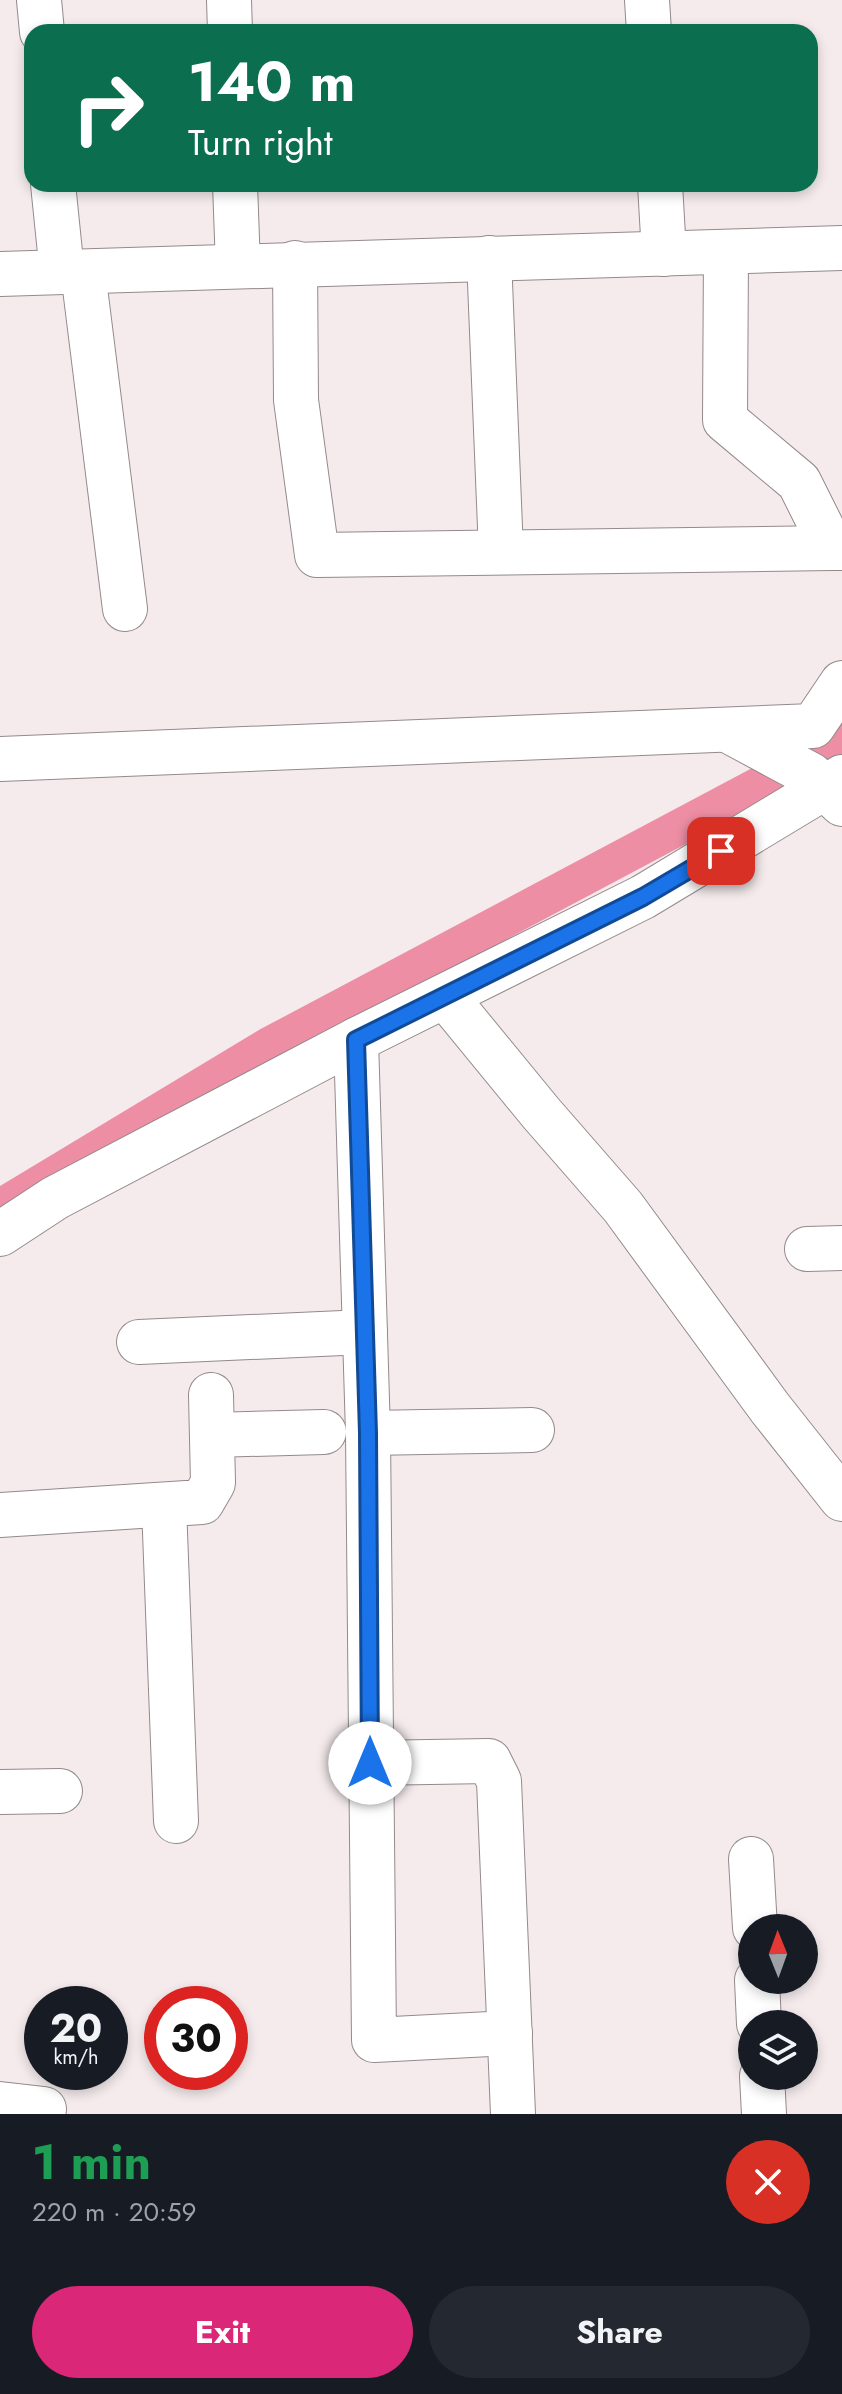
<!DOCTYPE html>
<html lang="en">
<head>
<meta charset="utf-8">
<style>
	body { margin:0; font-family:Jost,sans-serif; background:#242831; color:#f1f3f6; height:100vh; display:flex; flex-direction:column; font-size:30px; white-space:nowrap }
	* { box-sizing:border-box; margin:0 }
	p { font-size:26px; color:#9ea1a6 }
	.icon { flex:none; width:44px; height:44px; fill:none; stroke:currentColor; stroke-width:2; stroke-linecap:round; stroke-linejoin:round }
	.map { position:relative; height:2114px; overflow:hidden }
	.drawer { display:flex; flex-direction:column; background:#171b24; flex:1 }
	.drawer>* { flex:none }
	.hud { position:absolute; left:24px; top:24px; width:794px; height:168px; border-radius:24px; box-shadow:0 4px 12px #0003; background:#0b6e4f; color:#fff; overflow:hidden }
	.needle { width:52px; rotate:359deg }
	.controls { position:absolute; left:738px; top:1914px; display:grid; gap:16px }
	.controls a { display:grid; place-items:center; width:80px; height:80px; border-radius:50%; background:#171b24; box-shadow:0 4px 12px #0003; font-size:40px }
	.speed { position:absolute; left:24px; top:1986px; display:flex; gap:16px; font-size:40px; font-weight:700; text-align:center }
	.speed>* { display:grid; place-content:center; width:104px; height:104px; border-radius:50%; background:#171b24; box-shadow:0 4px 12px #0003; line-height:1 }
	.speed small { font-size:20px; font-weight:400 }
	.speed .limit { border:12px solid #d22; background:#fff; color:#111 }
	.pin { position:absolute; display:grid; place-items:center; width:68px; height:68px; color:#fff; margin:-34px; border-radius:16px; box-shadow:0 4px 12px #0006 }
	.me { position:absolute; width:88px; margin:-44px; rotate:0deg; stroke-linejoin:round; filter:drop-shadow(0 0 6px #0008) }
	.turn { display:flex; align-items:center; gap:28px; height:168px; padding:0 32px; font-size:36px }
	.turn .icon { width:104px; height:104px; stroke-width:2.5 }
	.turn b { display:block; font-size:56px; line-height:68px }
	.round { display:grid; place-items:center; flex:none; width:84px; height:84px; border-radius:42px; background:#242831 }
	.headline { display:flex; align-items:center; justify-content:space-between; height:136px; padding:0 32px }
	h1 { font-size:48px; font-weight:700; line-height:60px; color:#1e9e55 }
	.cta { display:flex; gap:16px; margin-top:auto; padding:16px 32px }
	.cta a { flex:1; height:92px; border-radius:48px; background:#db2777; color:#fff; font-size:32px; font-weight:700; line-height:92px; text-align:center }
	.cta a+a { background:#242831; color:#f1f3f6 }
	.map>svg:first-child { display:block }
	.lines { fill:none; stroke-linecap:round; stroke-linejoin:round }
	.canal { stroke:#ee8ea4; stroke-width:36 }
	.minor-casing { stroke:#938a8b; stroke-width:46 }
	.minor { stroke:#fff; stroke-width:44 }
	.route-casing { stroke:#114b97; stroke-width:20 }
	.route { stroke:#1a73e8; stroke-width:14 }
</style>
</head>
<body>
<div class="map">
<svg width="842" height="2114" viewBox="0 0 842 2114">
	<rect width="100%" height="100%" fill="#f5ebed"/>
	<g class="lines">
		<!-- canal -->
		<path class="canal" d="M0,1207L269,1045L832,746L842,733"/>
		<!-- minor casing -->
		<g class="minor-casing">
			<g id="minor">
				<path d="M39,0L42,32"/>
				<path d="M229,0L230,32"/>
				<path d="M647,0L649,32"/>
				<path d="M53,184L62,272"/>
				<path d="M235,184L238,266"/>
				<path d="M660,184L664,254"/>
				<path d="M726,253L725,420L799,482L832,548H842"/>
				<path d="M489,258L501,552"/>
				<path d="M295,263L296,400L317,555L832,548"/>
				<path d="M83,272L125,609"/>
				<path d="M0,274L842,248"/>
				<path d="M729,731L811,775L842,804"/>
				<path d="M0,759L813,726L842,683"/>
				<path d="M445,996L541,1113L623,1207L770,1408L842,1499"/>
				<path d="M356,1040L368,1433L374,2040L510,2033"/>
				<path d="M0,1234L55,1198L356,1040L643,897L842,777"/>
				<path d="M807,1249L842,1248"/>
				<path d="M139,1342L365,1332"/>
				<path d="M368,1433L532,1430"/>
				<path d="M212,1435L324,1432"/>
				<path d="M164,1506L176,1821"/>
				<path d="M0,1515L202,1502L213,1483L211,1395"/>
				<path d="M370,1763L489,1761L499,1781L513,2114"/>
				<path d="M0,1792L60,1791"/>
				<path d="M751,1859L755,1928"/>
				<path d="M757,1980L759,2024"/>
				<path d="M762,2076L764,2114"/>
				<path d="M0,2104L44,2109"/>
			</g>
		</g>
		<!-- minor -->
		<use href="#minor" class="minor"/>
	</g>
	<g class="lines">
		<!-- route casing -->
		<g class="route-casing">
			<path id="route" d="M370,1763L368,1433L356,1040L643,897L721,851"/>
		</g>
		<!-- route -->
		<use href="#route" class="route"/>
	</g>
</svg>
<div class="controls">
<a><svg class="needle" viewBox="-14 -14 28 28"><path d="M0-13l5 13h-10z" fill="#e53935"/><path d="M0 13l5-13h-10z" fill="#9ea1a6"/></svg></a>
<a><svg class="icon" aria-label="layers" viewBox="0 0 24 24"><path d="M12 4l9 5-9 5-9-5zM3 14l9 5 9-5"/></svg></a>
</div>
<div class="speed"><div>20<small>km/h</small></div><div class="limit">30</div></div>
<div class="pin" style="left:721px;top:851px;background:#d93025"><svg class="icon" aria-label="arrive" viewBox="0 0 24 24"><path d="M6 21V4h12l-3 4 3 4H6"/></svg></div>
<svg class="me" style="left:370px;top:1763px" viewBox="-20 -20 40 40"><circle r="19" fill="#fff"/><path d="M0-13L10 11 0 6-10 11z" fill="#1a73e8"/></svg>
<div class="hud">
<div class="turn"><svg class="icon" aria-label="right" viewBox="0 0 24 24"><path d="M7 20v-9h11M14 6l5 5-5 5"/></svg><div><b>140 m</b>Turn right</div></div>
</div>
</div>
<section class="drawer">
<div class="headline"><div><h1>1 min</h1><p>220 m · 20:59</p></div><a class="round" style="background:#d93025;color:#fff"><svg class="icon" aria-label="close" viewBox="0 0 24 24"><path d="M6 6l12 12M18 6L6 18"/></svg></a></div>
<div class="cta"><a>Exit</a><a>Share</a></div>
</section>
</body>
</html>
